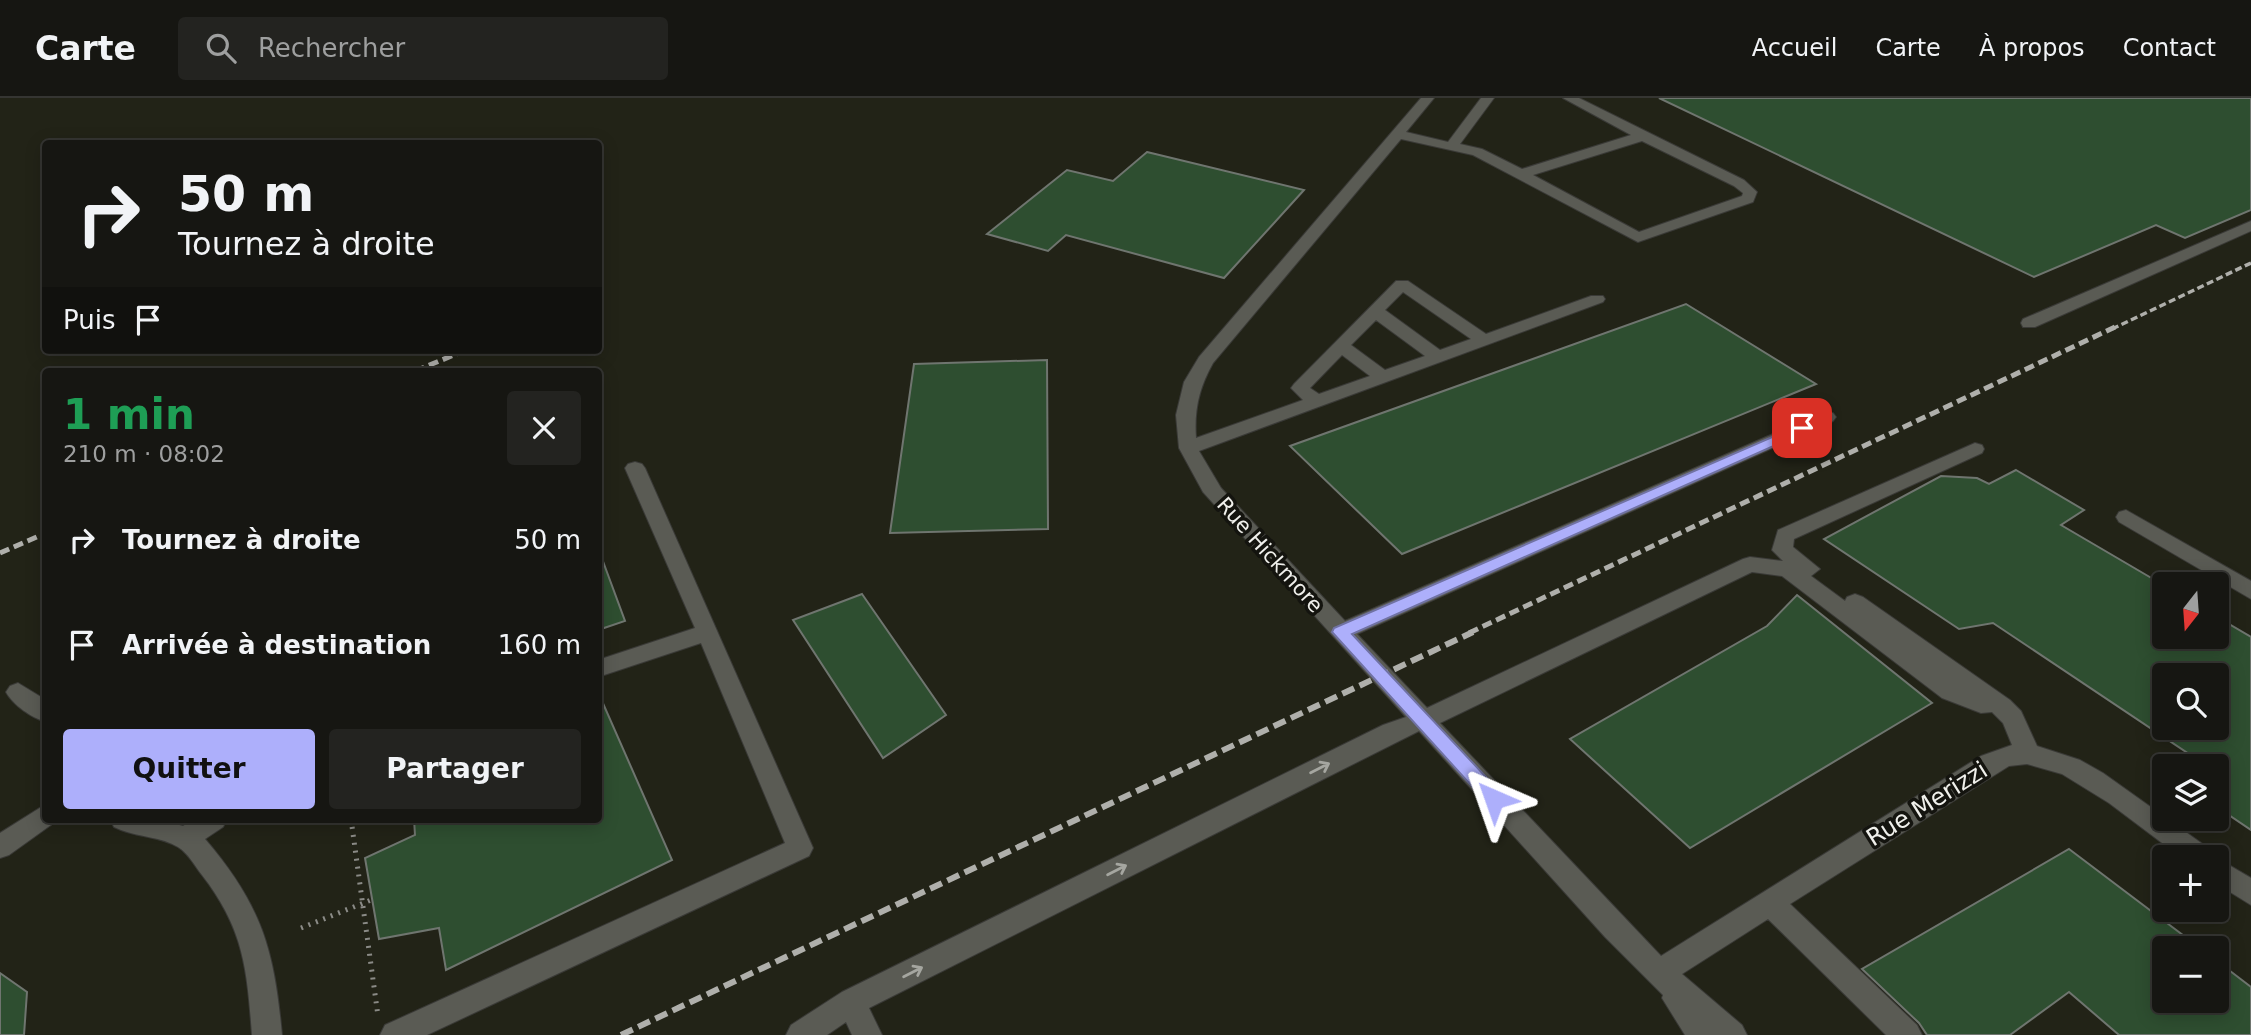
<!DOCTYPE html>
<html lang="fr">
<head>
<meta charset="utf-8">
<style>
	body { margin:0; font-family:"DejaVu Sans",sans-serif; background:#232320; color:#f1f3f6; height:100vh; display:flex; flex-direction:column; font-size:26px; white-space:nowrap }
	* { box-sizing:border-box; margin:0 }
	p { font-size:23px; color:#9e9f9f }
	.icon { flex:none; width:38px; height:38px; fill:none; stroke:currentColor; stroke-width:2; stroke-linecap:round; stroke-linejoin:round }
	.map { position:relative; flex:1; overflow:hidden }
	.side { position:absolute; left:42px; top:270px; width:560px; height:455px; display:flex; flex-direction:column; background:#161612; border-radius:7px; box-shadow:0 4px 18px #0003,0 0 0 2px #353532 }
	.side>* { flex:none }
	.banner { position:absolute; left:42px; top:42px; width:560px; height:214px; border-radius:7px; box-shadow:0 4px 18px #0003,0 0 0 2px #353532; background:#161612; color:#f1f3f6; overflow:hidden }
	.needle { width:46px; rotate:197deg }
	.tools { position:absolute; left:2152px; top:474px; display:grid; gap:14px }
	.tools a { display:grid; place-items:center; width:77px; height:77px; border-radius:7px; background:#161612; box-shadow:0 4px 18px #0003,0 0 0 2px #353532; font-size:35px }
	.pin { position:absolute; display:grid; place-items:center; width:60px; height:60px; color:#fff; margin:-30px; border-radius:14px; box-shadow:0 4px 10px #0006 }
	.me { position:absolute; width:77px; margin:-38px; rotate:317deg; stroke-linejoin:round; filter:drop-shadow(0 0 5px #0008) }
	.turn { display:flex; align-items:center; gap:24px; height:147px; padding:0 21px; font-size:32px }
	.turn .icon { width:91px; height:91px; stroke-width:2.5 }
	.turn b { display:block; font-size:49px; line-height:60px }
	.then { display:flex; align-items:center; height:66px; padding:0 21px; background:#0003; gap:14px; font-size:26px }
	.round { display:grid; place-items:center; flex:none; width:74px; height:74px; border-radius:7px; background:#232320 }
	.headline { display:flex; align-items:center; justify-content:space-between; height:119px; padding:0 21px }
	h1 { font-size:42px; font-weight:700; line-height:52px; color:#1e9e55 }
	.button { display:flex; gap:14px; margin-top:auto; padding:14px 21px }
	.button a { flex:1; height:80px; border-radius:7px; background:#adaffb; color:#111; font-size:28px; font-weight:700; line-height:80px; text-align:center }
	.button a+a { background:#232320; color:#f1f3f6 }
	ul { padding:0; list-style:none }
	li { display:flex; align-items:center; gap:21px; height:105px; padding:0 21px }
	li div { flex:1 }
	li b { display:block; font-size:26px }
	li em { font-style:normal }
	header { display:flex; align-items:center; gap:42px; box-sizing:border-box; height:98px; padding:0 35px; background:#161612; border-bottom:2px solid #353532 }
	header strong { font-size:33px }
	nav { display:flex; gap:38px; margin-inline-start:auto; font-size:24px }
	.search { width:490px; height:63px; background:#232320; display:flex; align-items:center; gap:18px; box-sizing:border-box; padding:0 24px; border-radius:7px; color:#9e9f9f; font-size:26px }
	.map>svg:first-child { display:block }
	.built { fill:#222317; fill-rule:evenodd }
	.building { fill:#2e4e30; stroke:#6f756f; stroke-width:2; fill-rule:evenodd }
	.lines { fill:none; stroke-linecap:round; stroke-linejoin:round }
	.minor-casing { stroke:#3a3a37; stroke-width:2 }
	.path { stroke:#8b8b87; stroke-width:5; stroke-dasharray:2 6; stroke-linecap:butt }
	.minor { fill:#5a5b54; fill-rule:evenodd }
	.rail-far2 { stroke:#afafab; stroke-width:3.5; stroke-dasharray:7 3.5; stroke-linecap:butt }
	.rail-far1 { stroke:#afafab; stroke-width:5; stroke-dasharray:10 5; stroke-linecap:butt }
	.rail { stroke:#afafab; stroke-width:6; stroke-dasharray:13 6; stroke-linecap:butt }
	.oneway { stroke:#a5a6a0 }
	.route { fill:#adaffb; stroke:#7072a3; stroke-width:2 }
	.labels { text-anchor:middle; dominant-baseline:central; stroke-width:7; stroke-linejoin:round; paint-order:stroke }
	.street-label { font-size:21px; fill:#f0f0ec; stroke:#14140f }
	.near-street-label { font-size:24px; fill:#f0f0ec; stroke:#14140f }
</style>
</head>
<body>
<header>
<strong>Carte</strong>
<div class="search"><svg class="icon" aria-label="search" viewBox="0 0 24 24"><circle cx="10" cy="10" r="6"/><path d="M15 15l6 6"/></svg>Rechercher</div>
<nav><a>Accueil</a><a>Carte</a><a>À propos</a><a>Contact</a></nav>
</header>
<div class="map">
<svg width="2251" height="937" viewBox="0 0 2251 937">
	<rect width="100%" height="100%" fill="#1d1d18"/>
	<!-- built -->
	<path class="built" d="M0,0H2251V937H0ZM46,46H598V252H46ZM46,273H598V721H46ZM2165,486H2217V539H2165ZM2165,578H2217V630H2165ZM2165,668H2217V721H2165ZM2165,760H2217V812H2165ZM2165,850H2217V903H2165Z"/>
	<!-- building -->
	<g class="building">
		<path d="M1659,0H2251V112L2185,140L2156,127L2034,179Z"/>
		<path d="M1147,54L1304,92L1224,180L1066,137L1048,153L987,136L1067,72L1113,83Z"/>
		<path d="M1686,206L1816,286L1402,456L1290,348Z"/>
		<path d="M1047,262L1048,431L890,435L914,266Z"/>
		<path d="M2016,372L2084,412L2061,427L2165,488V539H2217V519L2251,539V732L2217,709V668H2207L1993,525L1959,531L1824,441L1941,378L1977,380L1989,386ZM2165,578H2217V630H2165Z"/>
		<path d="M598,458H601L625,523L598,532Z"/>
		<path d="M862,496L946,617L883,660L793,522Z"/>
		<path d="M1797,497L1932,605L1690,750L1570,641L1767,528Z"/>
		<path d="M598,594L672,762L446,872L439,830L379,841L365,760L415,737L414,721H598Z"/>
		<path d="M2069,751L2200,850H2165V903H2217V863L2251,889V937H2119L2069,894L2010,937H1927L1919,925L1862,871Z"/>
		<path d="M0,875L27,894L24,937H0Z"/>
	</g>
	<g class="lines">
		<!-- minor casing -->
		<g class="minor-casing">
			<g id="minor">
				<path d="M1421,0H1434L1406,34L1448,44L1481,0H1494L1460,46L1482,51L1522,71L1631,37L1563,0H1579L1744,82L1757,94L1753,104L1638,144L1473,57L1401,41L1213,265C1199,290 1194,312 1196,340L1303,302L1291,290L1294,286L1396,183H1408L1486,236L1591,198H1603L1605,201L1603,204L1199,353L1221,390L1345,523L1821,315H1833L1836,319L1833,323L1357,536L1427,610L1743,461L1750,459L1783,463L1772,452L1778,432L1975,345L1982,347L1984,351L1982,355L1794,441L1793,449L1820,471L1811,478L1845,503L1847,499L1855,496L1863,499L2010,602L2021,613L2037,648L2080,662L2103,675L2211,752L2215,760H2182L2109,705L2062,676L2027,666L2009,668L1790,806L1917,927L1922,937H1886L1768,821L1682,876L1742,927L1747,937H1685L1662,900L1663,897L1605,839L1419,633L869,910L882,937H852L846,924L827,937H786L791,927L842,894L1383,627L1406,619L1203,394L1179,350L1176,317L1184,284L1199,259ZM1642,43L1734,88L1743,95L1742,98L1639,134L1533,77ZM1403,194L1471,241L1440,252L1385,212ZM1376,222L1425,258L1385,272L1351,247ZM1342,257L1370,278L1319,296L1310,290ZM1752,474L1782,478L1942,600L1981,615L1992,614L2003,625L2012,647L1981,658L1661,858L1440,625Z"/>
				<path d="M2251,123V133L2035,229H2023L2021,225L2023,221Z"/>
				<path d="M635,364L642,366L645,370L813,750L809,758L427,937H380L385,927L785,745L701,545L598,579V562L695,530L625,370L628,366Z"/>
				<path d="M2126,412L2251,483V501L2119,424L2116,419L2119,414Z"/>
				<path d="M18,585L46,602V624C32,620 13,607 6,594L10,588Z"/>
				<path d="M46,706V721H56L55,724L9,757L0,760V735Z"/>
				<path d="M110,721H157L183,728L194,721H227L223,729L205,741C262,808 274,851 282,937H252C247,871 244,831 202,777C195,768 188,755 178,749C162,739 139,739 121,732L114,729Z"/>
				<path d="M2217,760L2251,780V807L2217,786Z"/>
			</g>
		</g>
		<!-- path -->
		<g class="path">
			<path d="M351,721L378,918"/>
			<path d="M301,830L371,802"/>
		</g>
		<!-- minor -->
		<use href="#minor" class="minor"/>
		<!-- rail-far2 -->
		<path class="rail-far2" d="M2112,231L2251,165"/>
		<!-- rail-far1 -->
		<g class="rail-far1">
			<path d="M415,273L466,252"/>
			<path d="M0,455L46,435"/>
			<path d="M1469,535L2115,229"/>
		</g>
		<!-- rail -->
		<path class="rail" d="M621,937L1473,534"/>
	</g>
	<!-- one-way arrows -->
	<defs><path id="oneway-shaft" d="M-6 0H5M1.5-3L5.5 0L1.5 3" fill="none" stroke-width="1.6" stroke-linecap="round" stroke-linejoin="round" transform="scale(1.75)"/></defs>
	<g class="oneway">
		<use href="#oneway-shaft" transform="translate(1320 670) rotate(-27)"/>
		<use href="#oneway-shaft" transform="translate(1117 772) rotate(-27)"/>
		<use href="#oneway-shaft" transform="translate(913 874) rotate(-27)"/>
	</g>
	<!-- route -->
	<path class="route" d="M1802,326L1809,330L1807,333L1352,536L1501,695L1504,701L1501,706L1494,709L1488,706L1332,534L1334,530Z"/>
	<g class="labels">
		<!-- street labels -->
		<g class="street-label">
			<text transform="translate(1270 457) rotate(48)">Rue Hickmore</text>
		</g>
		<!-- near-street labels -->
		<g class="near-street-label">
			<text transform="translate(1927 706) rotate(-32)">Rue Merizzi</text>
		</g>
	</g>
</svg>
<div class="tools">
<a><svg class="needle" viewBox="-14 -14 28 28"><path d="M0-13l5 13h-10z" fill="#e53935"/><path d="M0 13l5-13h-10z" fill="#9e9f9f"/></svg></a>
<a><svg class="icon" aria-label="search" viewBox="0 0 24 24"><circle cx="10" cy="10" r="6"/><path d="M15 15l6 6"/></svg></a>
<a><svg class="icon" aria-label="layers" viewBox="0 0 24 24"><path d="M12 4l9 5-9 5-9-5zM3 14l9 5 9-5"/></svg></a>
<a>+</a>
<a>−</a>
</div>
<div class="pin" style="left:1802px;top:330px;background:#d93025"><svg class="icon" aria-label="arrive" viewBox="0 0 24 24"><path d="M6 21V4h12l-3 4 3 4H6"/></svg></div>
<svg class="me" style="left:1494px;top:701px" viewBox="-20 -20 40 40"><path d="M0-17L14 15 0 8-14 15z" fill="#adaffb" stroke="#fff" stroke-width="4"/></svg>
<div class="banner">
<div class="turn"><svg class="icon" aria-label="right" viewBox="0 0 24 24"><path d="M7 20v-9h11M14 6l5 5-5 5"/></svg><div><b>50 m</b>Tournez à droite</div></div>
<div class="then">Puis<svg class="icon" aria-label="arrive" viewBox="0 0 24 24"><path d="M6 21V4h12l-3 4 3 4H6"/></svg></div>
</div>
<section class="side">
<div class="headline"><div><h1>1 min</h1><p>210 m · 08:02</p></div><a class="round"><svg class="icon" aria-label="close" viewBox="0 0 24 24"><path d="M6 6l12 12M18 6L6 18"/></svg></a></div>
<ul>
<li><svg class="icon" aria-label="right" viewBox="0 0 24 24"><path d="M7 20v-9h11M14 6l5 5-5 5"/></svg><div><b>Tournez à droite</b></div><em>50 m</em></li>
<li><svg class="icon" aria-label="arrive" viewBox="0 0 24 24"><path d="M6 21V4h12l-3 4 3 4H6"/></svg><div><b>Arrivée à destination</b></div><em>160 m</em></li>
</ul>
<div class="button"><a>Quitter</a><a>Partager</a></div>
</section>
</div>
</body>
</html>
